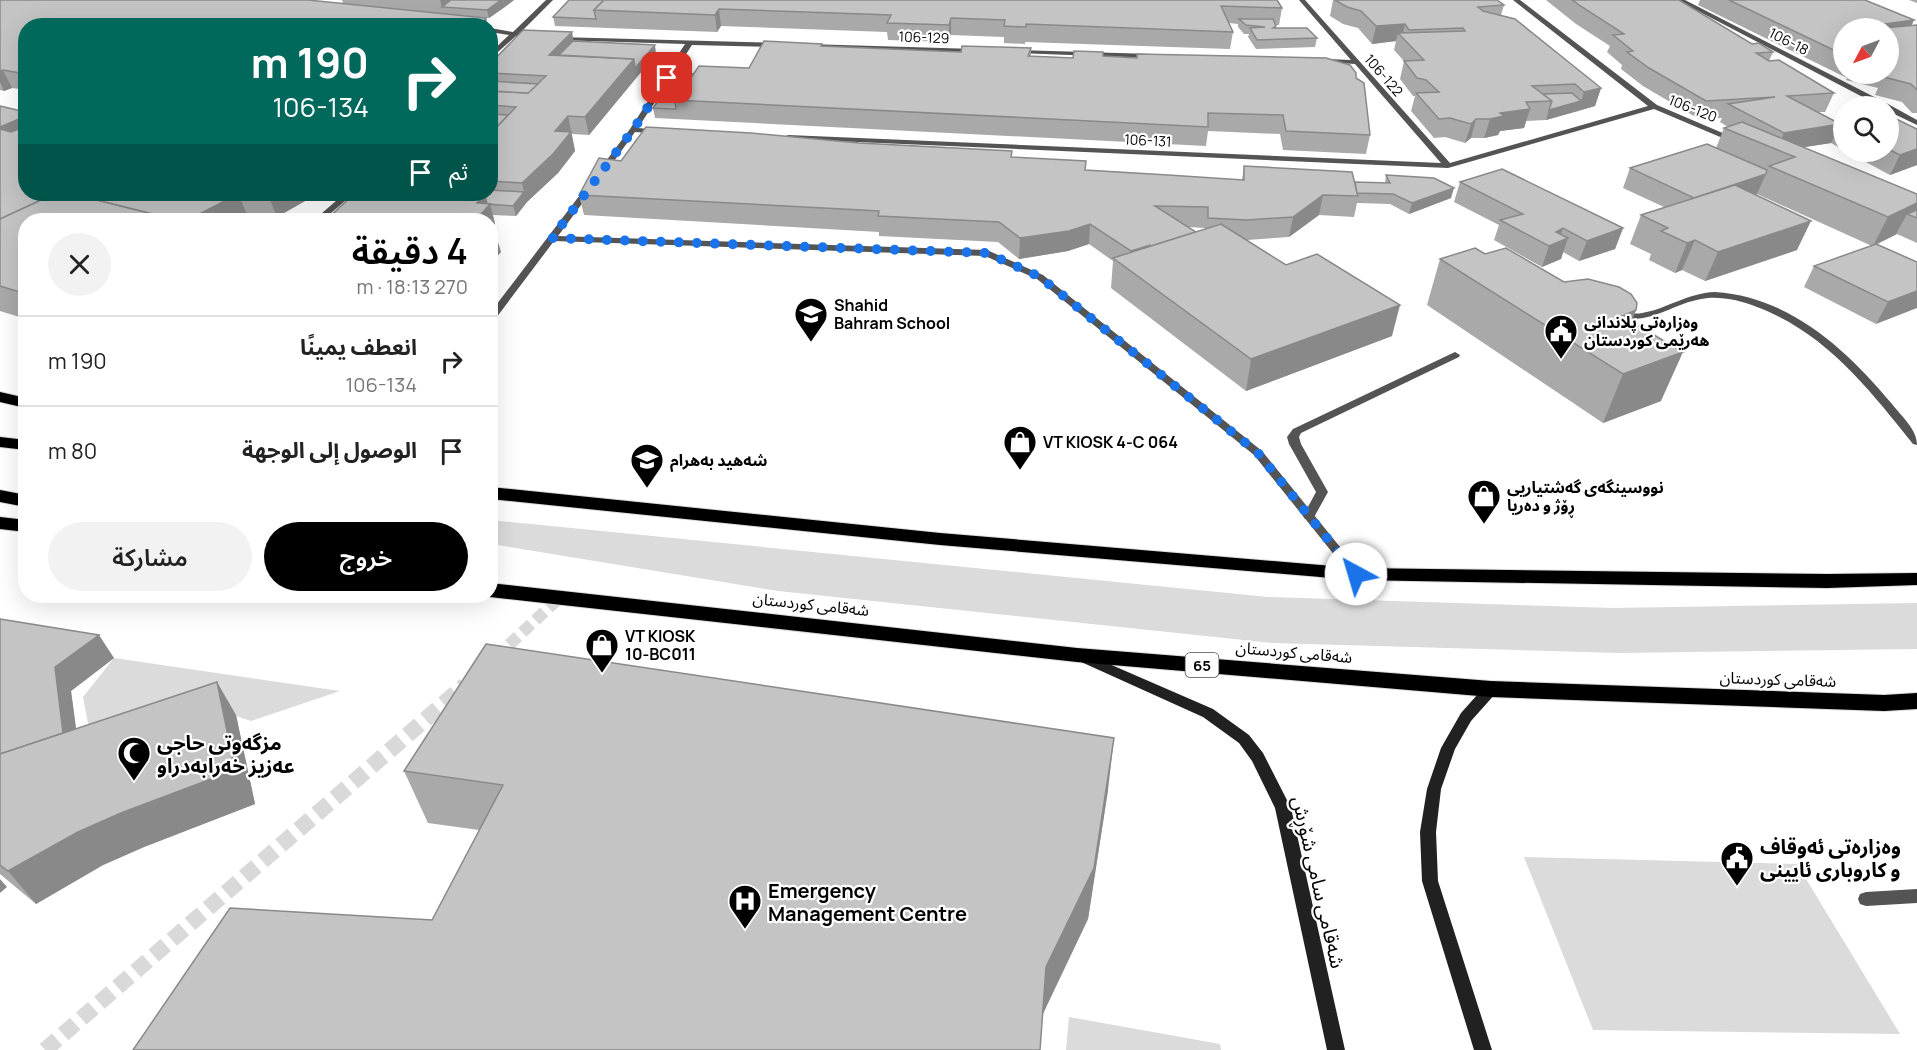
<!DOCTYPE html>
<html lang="ar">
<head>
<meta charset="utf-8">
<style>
	body { margin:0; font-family:Manrope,"Noto Sans Arabic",sans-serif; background:#f2f2f2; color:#222; direction:rtl; height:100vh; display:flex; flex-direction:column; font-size:22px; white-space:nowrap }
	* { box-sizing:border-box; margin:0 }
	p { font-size:20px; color:#767676 }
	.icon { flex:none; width:33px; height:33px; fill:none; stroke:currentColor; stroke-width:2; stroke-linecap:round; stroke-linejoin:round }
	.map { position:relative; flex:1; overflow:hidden; direction:ltr }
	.details { position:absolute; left:18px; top:213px; width:480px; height:390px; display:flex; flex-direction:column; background:#fff; border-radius:24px; box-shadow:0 6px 24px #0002; direction:rtl }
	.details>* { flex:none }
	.banner { position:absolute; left:18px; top:18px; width:480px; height:183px; border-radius:24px; box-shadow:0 6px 24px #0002; direction:rtl; background:#00695c; color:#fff; overflow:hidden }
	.needle { width:39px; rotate:229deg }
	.tools { position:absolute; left:1833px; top:18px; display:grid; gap:12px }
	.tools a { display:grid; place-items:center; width:66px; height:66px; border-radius:50%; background:#fff; box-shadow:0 6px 24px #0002; font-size:30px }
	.pin { position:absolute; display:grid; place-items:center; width:51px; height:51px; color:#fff; margin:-26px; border-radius:12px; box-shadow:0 3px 9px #0006 }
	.me { position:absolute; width:66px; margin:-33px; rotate:321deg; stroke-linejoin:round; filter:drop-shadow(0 0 4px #0008) }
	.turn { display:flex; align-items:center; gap:21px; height:126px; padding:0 30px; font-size:27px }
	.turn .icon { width:78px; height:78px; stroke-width:2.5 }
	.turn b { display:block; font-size:42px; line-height:51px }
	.then { display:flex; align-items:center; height:57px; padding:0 30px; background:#0003; gap:12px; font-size:22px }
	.round { display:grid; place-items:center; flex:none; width:63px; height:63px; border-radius:32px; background:#f2f2f2 }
	.summary { display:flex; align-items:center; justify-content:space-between; height:102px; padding:0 30px }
	h1 { font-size:36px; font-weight:600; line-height:45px; color:#000 }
	.cta { display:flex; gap:12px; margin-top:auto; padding:12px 30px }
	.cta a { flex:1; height:69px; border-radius:36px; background:#000; color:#fff; font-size:24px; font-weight:600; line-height:69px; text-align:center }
	.cta a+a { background:#f2f2f2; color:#222 }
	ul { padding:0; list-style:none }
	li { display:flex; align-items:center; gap:18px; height:90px; padding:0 30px; border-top:2px solid #e0e0e0 }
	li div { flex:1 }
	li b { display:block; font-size:22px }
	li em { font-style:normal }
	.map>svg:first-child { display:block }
	.green { fill:#dbdbdb }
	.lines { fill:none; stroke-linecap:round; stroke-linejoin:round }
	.street-tunnel-far1 { stroke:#d9d9d9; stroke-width:12; stroke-dasharray:12 6; stroke-linecap:butt }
	.street-tunnel { stroke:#d9d9d9; stroke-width:16; stroke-dasharray:16 8; stroke-linecap:butt }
	.highway-casing { stroke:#dbdbdb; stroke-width:2 }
	.lane { fill:#545454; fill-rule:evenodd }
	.street { fill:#545454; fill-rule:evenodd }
	.secondary { fill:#212121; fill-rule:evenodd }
	.highway { fill:#000; fill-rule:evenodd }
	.wall { fill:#a9a9a9; fill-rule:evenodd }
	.shaded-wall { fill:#898989 }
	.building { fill:#c4c4c4; stroke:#898989; stroke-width:1.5 }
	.route { stroke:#1a73e8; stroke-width:10; stroke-dasharray:0 18 }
	.labels { text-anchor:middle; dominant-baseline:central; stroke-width:4.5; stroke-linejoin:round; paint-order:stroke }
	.far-street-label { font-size:14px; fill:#000; stroke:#fff }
	.shield { fill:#fff; stroke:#4c4c4c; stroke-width:1.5 }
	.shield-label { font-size:15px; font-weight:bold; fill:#000 }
	.poi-label { font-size:16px; font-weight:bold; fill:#000; stroke:#fff; text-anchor:start }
	.street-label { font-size:16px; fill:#000; stroke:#fff }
	.near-poi-label { font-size:20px; font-weight:bold; fill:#000; stroke:#fff; text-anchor:start }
	.near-street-label { font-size:20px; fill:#000; stroke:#fff }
</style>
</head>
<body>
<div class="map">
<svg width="1917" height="1050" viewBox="0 0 1917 1050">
	<rect width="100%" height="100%" fill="#fff"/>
	<!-- green -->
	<g class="green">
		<path d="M490,520L1268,597L1613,608L1917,603V649L1619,653L1272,643L778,591L491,544Z"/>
		<path d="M114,658L340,691L251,721L230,714L94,754L83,697Z"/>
		<path d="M1524,857L1797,864L1900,1034L1593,1030Z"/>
		<path d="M1069,1017L1220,1044L1221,1050H1066Z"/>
	</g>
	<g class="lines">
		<!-- street-tunnel-far1 -->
		<path class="street-tunnel-far1" d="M496,657L558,599"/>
		<!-- street-tunnel -->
		<path class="street-tunnel" d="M45,1050L465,685"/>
		<!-- highway casing -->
		<g class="highway-casing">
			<g id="highway">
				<path d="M0,392L26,398V408L0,402Z"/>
				<path d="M0,437L26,440V450L0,447Z"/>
				<path d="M490,487L940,533L1356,568L1827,574L1917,573V585L1827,588L1356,580L940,545L490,499Z"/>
				<path d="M0,490L26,495V507L0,502Z"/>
				<path d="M0,517L26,520V532L0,529Z"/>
				<path d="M490,583L1077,648L1491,681L1884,695L1917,693V709L1884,711L1491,697L1077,662L490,597L486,596H490Z"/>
			</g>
		</g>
		<!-- lane -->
		<g class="lane">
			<path d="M1715,292C1790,297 1846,349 1892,404C1902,417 1917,429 1917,445L1913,444C1869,389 1826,333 1757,307C1742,301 1725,297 1708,298C1674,301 1653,326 1616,317L1614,315C1621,310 1632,315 1642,313C1667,309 1687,293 1715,292Z"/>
			<path d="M1455,352L1460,355L1459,357L1301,433L1299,437L1301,444L1328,492L1313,519H1305L1303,516L1316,492L1289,444L1287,437L1293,429Z"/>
			<path d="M1917,889V903L1866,906L1860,904L1858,899L1860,894L1866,892Z"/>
		</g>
		<!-- street -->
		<g class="street">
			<path d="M546,0H553L520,33L537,36V38L516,36L490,59V53L509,35L490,32V28L513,32Z"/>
			<path d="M1299,0H1305L1450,163L1648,106L1513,0H1520L1657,105L1739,140L1732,142L1654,109L1448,168L788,139L784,137L788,135L1441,163L1355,64L1324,62V60L1326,59L1351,60Z"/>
			<path d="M1677,0H1685L1888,104L1917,120V125L1888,111V106H1880Z"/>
			<path d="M558,37L778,43L781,45L778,47L692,45L638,128L660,130L664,132L663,134L635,132L604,175H601L597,173L630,129L685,44L556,40L555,39Z"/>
			<path d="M807,44L976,49L979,51L976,53L805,47L804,46Z"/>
			<path d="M1017,50L1152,54L1155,56L1152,58L1015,53V51Z"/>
			<path d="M589,186L593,189L558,236L987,250L1043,275L1262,451L1362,574L1360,577H1352L1254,455L1037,279L985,256L554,241L493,322L490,323V313L586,187Z"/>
			<path d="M344,194H353L323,220H314Z"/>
		</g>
		<!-- secondary -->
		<g class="secondary">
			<path d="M1084,653L1213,709L1249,735L1263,753L1291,808L1345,1050H1327L1275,808L1252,761L1239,743L1203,717L1079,661L1077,658L1079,655Z"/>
			<path d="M1491,684L1496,685L1498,689L1496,693L1471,721L1455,749L1441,789L1436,832L1438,881L1492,1050H1474L1422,881L1420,832L1427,789L1441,748L1461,713L1486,685Z"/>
		</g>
		<!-- highway -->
		<use href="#highway" class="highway"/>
	</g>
	<!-- wall -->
	<g class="wall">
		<path d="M0,0L343,3L342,0H514L489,18H486L488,26H26V90L12,88L4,91L0,90Z"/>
		<path d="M569,0H1277L1282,8L1279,25H1275L1276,28L1317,38L1315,47L1256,49L1248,37L1249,34H1244L1238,27V24L1229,23L1233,32L1230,49L1025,42V44L1004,43V37L951,35L949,42L888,40L887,32L721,26L717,32L555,26L553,17Z"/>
		<path d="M1333,0H1497L1504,5L1501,15L1601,88L1595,106L1546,120L1526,121L1524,128L1500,131L1498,135L1484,138H1471L1465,143L1445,137L1434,138L1411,111L1415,96H1413L1400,79L1404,61L1394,50L1396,41L1372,44L1358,28L1343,24L1330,16Z"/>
		<path d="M1546,0H1679L1752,44L1773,52L1769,61L1834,93L1825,112H1818L1840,124L1844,123V150L1831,143L1804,147L1917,194V243L1897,234L1877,244L1917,262L1876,324L1804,287L1814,266L1872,246L1757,194L1755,195L1797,250L1705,281L1682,270L1675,273L1649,260L1651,254L1630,244L1641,215L1664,207L1623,188L1630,168L1716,148L1724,128L1728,127L1720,122L1722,118L1699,119L1643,86L1621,69L1622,65L1607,52L1610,46L1576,24Z"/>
		<path d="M1700,0H1865L1914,20L1911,26L1917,25V113H1912L1902,102L1875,95L1878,88L1846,80L1847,78L1698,5ZM1844,28H1888V74H1844Z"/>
		<path d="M1909,0H1917V3Z"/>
		<path d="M572,32L573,41L656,54L589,135L572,134V135L575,151L558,173L527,202L516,216L493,215L495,224L326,220L490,194V64Z"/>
		<path d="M822,44V46L961,52L1031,48V56L1073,58L1103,56L1356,78L1370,135L1366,154L1283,150L1280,134L1208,131L1206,146L655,118L653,108L693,74L749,68Z"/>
		<path d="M0,106L26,194H302L305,201L277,217L247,214L234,220H26V319L0,311Z"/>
		<path d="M1888,115L1917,129V165L1890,175L1847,152H1888Z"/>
		<path d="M1012,157L1085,170L1242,180L1244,166L1355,182L1385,183L1386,175L1451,198L1409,214L1390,204L1357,203L1354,217L1319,215L1289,237L1247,240L1392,336L1246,391L1111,288L1113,261L1089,244L1068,251L1019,259L998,242L879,236V232L584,215L579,195L621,161ZM1188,227L1205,228V229L1196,232Z"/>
		<path d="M1460,182L1623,228L1615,249L1579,261L1563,252L1561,259L1542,267L1494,240L1499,225L1454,202Z"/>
		<path d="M1485,254L1564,282L1636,310L1631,322L1661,401L1603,423L1427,305L1440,259Z"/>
		<path d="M0,619L114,658L71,691L76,729L236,715L255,804L144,847L103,865L36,904L0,874Z"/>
		<path d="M404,771L1108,790L1088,919L1042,1014L479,830L428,823Z"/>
	</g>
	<!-- shaded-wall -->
	<g class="shaded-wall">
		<path d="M440,0H459L442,7Z"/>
		<path d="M501,0H503L505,7L489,18L487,10Z"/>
		<path d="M503,0H514L505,7Z"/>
		<path d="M719,9L721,26L717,32L715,15Z"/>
		<path d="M486,18L488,26H480Z"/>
		<path d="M951,18V35L949,42V25Z"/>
		<path d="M1914,20L1906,37L1888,28H1862L1863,27Z"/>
		<path d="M1405,24L1402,37L1398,33L1396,41L1372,44L1376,26Z"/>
		<path d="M572,32L575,50L561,64L549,55Z"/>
		<path d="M655,45L656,54L589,135L585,117L634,59Z"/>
		<path d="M3,70L12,88L4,91L0,82V71Z"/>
		<path d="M1601,88L1595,106L1578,111L1584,92Z"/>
		<path d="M1581,101L1578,111L1546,120L1549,110Z"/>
		<path d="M1530,109L1524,128L1500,131L1498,135L1484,138L1490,119L1500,113Z"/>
		<path d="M26,116V139L0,133V127Z"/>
		<path d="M568,116L575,151L558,173L527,202L516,216L513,206L524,192L522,183L555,131Z"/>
		<path d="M1476,119L1471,138L1465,143L1471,124Z"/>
		<path d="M1840,124L1831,143L1780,151L1776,150L1784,133Z"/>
		<path d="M1917,149V165L1890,175L1900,155Z"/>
		<path d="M1766,174L1757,194L1687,219L1695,198Z"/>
		<path d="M1454,188L1451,198L1409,214L1412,203Z"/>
		<path d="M238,194L247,214L234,220H188Z"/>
		<path d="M275,194H302L305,201L277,217L269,197Z"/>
		<path d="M485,195L490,204L495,224L490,230V220H476L477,203Z"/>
		<path d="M1323,195L1319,215L1289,237L1293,217Z"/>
		<path d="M1917,203V218L1907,214L1896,234H1897L1873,246L1888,217Z"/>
		<path d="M1811,221L1797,250L1705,281L1718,252Z"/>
		<path d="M1090,224L1089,244L1068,251L1019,259L1020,238Z"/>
		<path d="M1563,228L1558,243L1568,238L1561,259L1542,267L1549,246L1556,232Z"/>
		<path d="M1623,228L1615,249L1579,261L1587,241Z"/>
		<path d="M495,232L501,252L490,265V237Z"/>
		<path d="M1695,240L1682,270L1675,273L1687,243Z"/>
		<path d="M1150,245L1147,265L1129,269L1131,251Z"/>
		<path d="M1917,291V308L1876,324L1888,302Z"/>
		<path d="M1400,305L1392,336L1246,391L1251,359Z"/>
		<path d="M1636,310L1616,358L1622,316Z"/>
		<path d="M1683,352L1661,401L1603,423L1623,374Z"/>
		<path d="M99,635L114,658L71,691L80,758L0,787L55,667Z"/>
		<path d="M217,682L236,715L255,804L144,847L103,865L36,904L8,871Z"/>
		<path d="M1114,738L1108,790L1088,919L1042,1016L1046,967Z"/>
		<path d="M0,879L7,887L0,893Z"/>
	</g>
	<!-- building -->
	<g class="building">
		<path d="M0,0H308L486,18L480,26H26V74L3,70L0,71Z"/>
		<path d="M451,0H501L487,10L442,7Z"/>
		<path d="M569,0H604L594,10L596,19L553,17Z"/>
		<path d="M604,0H1277L1282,8L1221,6L1233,32L1026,24V27L1004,26L1005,20L951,18L949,25L887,23L891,15L719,9L715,15L594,10Z"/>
		<path d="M1335,0H1497L1504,5L1478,7L1483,11L1515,19L1601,88L1584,92L1575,84L1532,86L1552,101L1526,102L1530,109L1500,113L1504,116L1490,119H1476L1471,124L1450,118L1439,119L1416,93L1439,92L1426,80L1417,78L1404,61L1424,60L1398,33L1465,31L1463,28L1409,30L1405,24L1376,26L1361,11L1347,7Z"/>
		<path d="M1572,0H1679L1752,44L1759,43L1773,52L1756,53L1769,61L1779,60L1834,93L1787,96L1840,124L1844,123V126L1840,124L1784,133L1728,104L1775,97L1706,101L1649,68L1627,52L1633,51L1613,35L1624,34L1582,7Z"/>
		<path d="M1729,0H1865L1914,20L1863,27L1866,28H1844V55Z"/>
		<path d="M1239,19H1273L1276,26L1273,28H1307L1317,38L1257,40L1250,28L1265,27L1246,25Z"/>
		<path d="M1917,25V90L1911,84L1884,77L1886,74H1888V28H1884Z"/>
		<path d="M523,30L572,32L549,55L634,59L585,117L568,116L555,131L571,132L553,154L522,183L490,181V134L516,107L490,105V91L528,93L546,76L490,73V64Z"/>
		<path d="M573,41L655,45L635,68L634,59L559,55Z"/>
		<path d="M764,41L822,44L821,46L961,52L962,46L1031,48L1028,56L1073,58L1074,51L1103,52V56L1137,58V54L1326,58L1350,65L1356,73V78L1364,83L1370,135L1286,131L1283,115L1208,113V127L675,100L699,66L749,68Z"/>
		<path d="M678,73L693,74L675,100L676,109L653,108Z"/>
		<path d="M490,81L538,84L528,93L490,91Z"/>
		<path d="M1572,93L1581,101L1549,110L1552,101L1543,94Z"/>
		<path d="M0,106L26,112V116L0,127Z"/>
		<path d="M490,114L508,115L490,134Z"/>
		<path d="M1888,115L1917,129V149L1900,155L1888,149Z"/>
		<path d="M1742,122L1917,194V203L1888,217L1769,166L1795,157L1724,128Z"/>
		<path d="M646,127L751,133L859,143L1012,151L1011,157L1086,161L1085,170L1168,175L1244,180V166L1352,172L1358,196L1323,195L1293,217L1247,220L1208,218V207L1155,206L1196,232L1151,246L1150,245L1131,251L1090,224L1069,231L1020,238L999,222L878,216L879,211L579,195L599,158L621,161Z"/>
		<path d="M21,128L26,129V194H54L0,219V129L11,132Z"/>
		<path d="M1707,144L1767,170L1766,174L1694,198L1630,168Z"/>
		<path d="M1502,169L1623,228L1587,241L1563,228L1556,232L1568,238L1549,246L1500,220L1523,214L1460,182Z"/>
		<path d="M1386,175L1434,178L1454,188L1412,203L1393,194L1357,193L1355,182L1390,183Z"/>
		<path d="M1735,185L1811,221L1718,252L1695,240L1687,243L1661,231L1668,228L1641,215Z"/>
		<path d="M490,190L524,192L513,206L487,204L485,195L465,194H490Z"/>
		<path d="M54,194H73L177,220H26V294L0,286V219Z"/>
		<path d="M73,194H275L269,197L238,194L188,220H177Z"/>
		<path d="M354,194H465L485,195L477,203L490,204L476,220H326Z"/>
		<path d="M1917,210V218L1907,214Z"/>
		<path d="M1221,224L1286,265L1317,254L1400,305L1251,359L1113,258Z"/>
		<path d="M490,231L495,232L490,237Z"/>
		<path d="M1876,244L1917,262V291L1888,302L1814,266Z"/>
		<path d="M1475,248L1485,254L1506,248L1564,282L1588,279L1619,287L1631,294L1637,303L1636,310L1622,316L1683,352L1623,374L1440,259Z"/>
		<path d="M0,619L99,635L55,667L63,733L0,754Z"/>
		<path d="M486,644L1114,738L1094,868L1046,967L1040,1050H133L230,908L432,920L503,785L404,771Z"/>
		<path d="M217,682L235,770L121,813L78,832L8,871L0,865V754Z"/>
	</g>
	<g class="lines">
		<!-- route -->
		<path class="route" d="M667,78L633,130L552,238L987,253L1040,277L1258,453L1356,574"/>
	</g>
	<!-- icons -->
	<defs>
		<g id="school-pin" transform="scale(1.725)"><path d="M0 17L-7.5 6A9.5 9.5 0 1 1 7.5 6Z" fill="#000" stroke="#fff"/><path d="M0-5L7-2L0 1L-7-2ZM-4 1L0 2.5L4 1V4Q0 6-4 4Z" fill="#fff"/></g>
		<g id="civic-pin" transform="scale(1.725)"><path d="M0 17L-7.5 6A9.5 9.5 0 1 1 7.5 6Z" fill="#000" stroke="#fff"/><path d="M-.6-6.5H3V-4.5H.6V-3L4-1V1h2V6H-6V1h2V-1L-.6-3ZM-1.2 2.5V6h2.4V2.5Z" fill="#fff"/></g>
		<g id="shop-pin" transform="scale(1.725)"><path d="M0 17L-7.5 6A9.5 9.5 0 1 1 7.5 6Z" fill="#000" stroke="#fff"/><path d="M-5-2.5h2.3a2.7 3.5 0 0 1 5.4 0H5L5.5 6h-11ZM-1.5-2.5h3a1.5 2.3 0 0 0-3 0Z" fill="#fff"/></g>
		<g id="mosque-pin" transform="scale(1.725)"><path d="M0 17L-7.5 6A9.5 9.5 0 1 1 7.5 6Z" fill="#000" stroke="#fff"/><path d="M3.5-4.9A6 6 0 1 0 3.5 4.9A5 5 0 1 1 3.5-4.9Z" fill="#fff"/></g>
		<g id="hospital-pin" transform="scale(1.725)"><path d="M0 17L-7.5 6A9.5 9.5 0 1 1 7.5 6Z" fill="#000" stroke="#fff"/><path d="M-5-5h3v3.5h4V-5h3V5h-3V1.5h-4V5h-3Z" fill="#fff"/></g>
	</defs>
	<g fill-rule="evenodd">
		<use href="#school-pin" x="811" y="314"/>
		<use href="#civic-pin" x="1561" y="331"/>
		<use href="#shop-pin" x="1020" y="442"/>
		<use href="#school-pin" x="647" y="460"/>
		<use href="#shop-pin" x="1484" y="496"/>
		<use href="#shop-pin" x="602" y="645"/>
		<use href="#mosque-pin" x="134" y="753"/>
		<use href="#civic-pin" x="1737" y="858"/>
		<use href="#hospital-pin" x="745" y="901"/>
	</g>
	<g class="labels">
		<!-- far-street labels -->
		<g class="far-street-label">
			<text transform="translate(924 37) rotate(2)">106-129</text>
			<text transform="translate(1789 41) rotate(27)">106-18</text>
			<text transform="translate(1384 75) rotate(49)">106-122</text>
			<text transform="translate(1693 108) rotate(22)">106-120</text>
			<text transform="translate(1148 140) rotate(3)">106-131</text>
		</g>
		<!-- shield labels -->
		<rect class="shield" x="1185.5" y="653" width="33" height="24" rx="4.5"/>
		<g class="shield-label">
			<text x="1202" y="665">65</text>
		</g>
		<!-- poi labels -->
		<g class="poi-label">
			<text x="834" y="305">Shahid<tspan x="834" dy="18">Bahram School</tspan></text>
			<text x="1584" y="322">وەزارەتی پلاندانی<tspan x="1584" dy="18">هەرێمی کوردستان</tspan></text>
			<text x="1043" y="442">VT KIOSK 4-C 064</text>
			<text x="670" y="460">شەهید بەهرام</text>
			<text x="1507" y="487">نووسینگەی گەشتیاریی<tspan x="1507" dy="18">ڕۆژ و دەریا</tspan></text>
			<text x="625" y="636">VT KIOSK<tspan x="625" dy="18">10-BC011</tspan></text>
		</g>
		<!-- street labels -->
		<g class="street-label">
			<text transform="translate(811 604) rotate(6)">شەقامی کوردستان</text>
			<text transform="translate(1294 652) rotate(5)">شەقامی کوردستان</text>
			<text transform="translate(1778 679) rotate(2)">شەقامی کوردستان</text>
		</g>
		<!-- near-poi labels -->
		<g class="near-poi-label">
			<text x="157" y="742">مزگەوتی حاجی<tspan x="157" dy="23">عەزیز خەرابەدراو</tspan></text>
			<text x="1760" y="846">وەزارەتی ئەوقاف<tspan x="1760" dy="23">و کاروباری ئایینی</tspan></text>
			<text x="768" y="890">Emergency<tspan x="768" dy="23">Management Centre</tspan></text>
		</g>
		<!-- near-street labels -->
		<g class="near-street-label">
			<text transform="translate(1319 882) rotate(77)">شەقامی سامی شۆڕش</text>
		</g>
	</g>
</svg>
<div class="tools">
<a><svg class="needle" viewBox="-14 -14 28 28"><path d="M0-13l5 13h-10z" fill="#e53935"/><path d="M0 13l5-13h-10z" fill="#767676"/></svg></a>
<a><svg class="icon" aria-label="search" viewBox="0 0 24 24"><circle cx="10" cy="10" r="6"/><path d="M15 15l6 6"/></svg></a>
</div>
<div class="pin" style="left:667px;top:78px;background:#d93025"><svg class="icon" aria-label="arrive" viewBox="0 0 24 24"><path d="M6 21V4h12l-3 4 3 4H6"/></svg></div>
<svg class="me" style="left:1356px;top:574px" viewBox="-20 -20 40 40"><circle r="19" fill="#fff"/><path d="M0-13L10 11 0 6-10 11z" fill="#1a73e8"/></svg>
<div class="banner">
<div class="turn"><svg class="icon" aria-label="right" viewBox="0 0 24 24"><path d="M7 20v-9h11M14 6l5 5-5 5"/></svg><div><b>190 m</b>106-134</div></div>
<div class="then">ثم<svg class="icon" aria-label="arrive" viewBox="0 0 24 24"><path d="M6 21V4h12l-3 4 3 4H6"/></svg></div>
</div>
<section class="details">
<div class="summary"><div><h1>4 دقيقة</h1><p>270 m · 18:13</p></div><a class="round"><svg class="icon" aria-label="close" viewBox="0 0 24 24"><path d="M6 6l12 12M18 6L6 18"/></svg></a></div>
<ul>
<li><svg class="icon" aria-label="right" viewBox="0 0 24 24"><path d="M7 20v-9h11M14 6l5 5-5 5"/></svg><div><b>انعطف يمينًا</b><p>106-134</p></div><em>190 m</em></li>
<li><svg class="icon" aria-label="arrive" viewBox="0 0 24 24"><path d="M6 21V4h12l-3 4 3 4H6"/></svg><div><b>الوصول إلى الوجهة</b></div><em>80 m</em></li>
</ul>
<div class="cta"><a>خروج</a><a>مشاركة</a></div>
</section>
</div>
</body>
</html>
